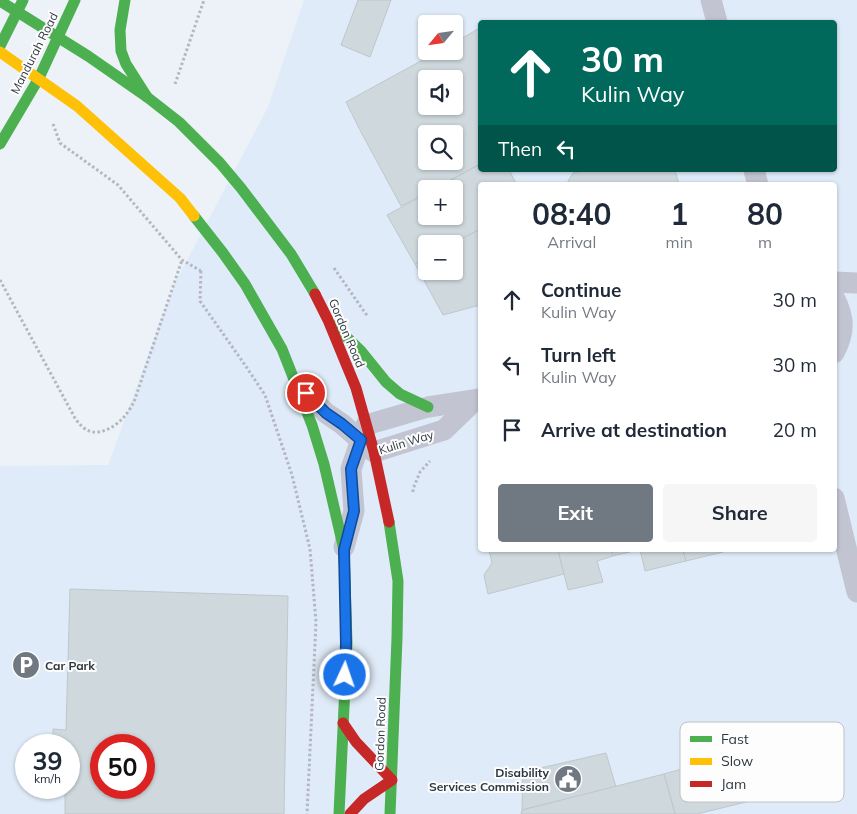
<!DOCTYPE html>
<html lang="en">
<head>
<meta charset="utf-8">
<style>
	body { margin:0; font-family:Mulish,sans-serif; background:#f6f6f7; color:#1f2937; height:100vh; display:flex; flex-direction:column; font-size:19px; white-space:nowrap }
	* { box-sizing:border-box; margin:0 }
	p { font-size:16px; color:#747a83 }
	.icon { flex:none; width:28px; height:28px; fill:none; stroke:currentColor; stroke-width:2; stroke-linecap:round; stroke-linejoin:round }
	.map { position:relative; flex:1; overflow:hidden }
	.drawer { position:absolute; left:478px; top:182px; width:359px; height:370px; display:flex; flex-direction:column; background:#fff; border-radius:5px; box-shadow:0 1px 4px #0004 }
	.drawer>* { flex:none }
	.banner { position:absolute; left:478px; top:20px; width:359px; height:152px; border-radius:5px; box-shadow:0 1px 4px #0004; background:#00695c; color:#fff; overflow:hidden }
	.needle { width:32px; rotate:241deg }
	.fabs { position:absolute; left:418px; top:15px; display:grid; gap:10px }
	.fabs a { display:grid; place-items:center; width:45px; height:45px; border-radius:5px; background:#fff; box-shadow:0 1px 4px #0004; font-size:25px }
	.speed { position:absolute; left:15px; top:734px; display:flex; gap:10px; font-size:25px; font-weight:700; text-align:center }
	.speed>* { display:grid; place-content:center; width:65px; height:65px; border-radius:50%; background:#fff; box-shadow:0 1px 4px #0004; line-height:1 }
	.speed small { font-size:12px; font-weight:400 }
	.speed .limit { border:8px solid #d22; background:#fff; color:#111 }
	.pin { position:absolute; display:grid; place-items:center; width:42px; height:42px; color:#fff; margin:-21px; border:2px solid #fff; border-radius:50%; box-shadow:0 1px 5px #0007 }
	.me { position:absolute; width:55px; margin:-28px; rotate:3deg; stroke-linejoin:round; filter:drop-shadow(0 0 4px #0008) }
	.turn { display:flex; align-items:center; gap:18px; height:105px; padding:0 20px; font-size:22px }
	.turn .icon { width:65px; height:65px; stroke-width:2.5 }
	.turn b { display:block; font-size:35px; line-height:42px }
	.then { display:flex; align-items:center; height:48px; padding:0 20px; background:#0003; gap:10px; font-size:19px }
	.eta { display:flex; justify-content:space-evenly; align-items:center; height:85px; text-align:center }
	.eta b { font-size:30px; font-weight:700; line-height:35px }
	.cta { display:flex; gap:10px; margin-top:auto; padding:10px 20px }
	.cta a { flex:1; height:58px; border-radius:5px; background:#707881; color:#fff; font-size:20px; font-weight:700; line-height:58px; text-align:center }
	.cta a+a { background:#f6f6f7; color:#1f2937 }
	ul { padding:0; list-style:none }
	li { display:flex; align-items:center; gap:15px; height:65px; padding:0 20px }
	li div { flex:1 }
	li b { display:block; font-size:19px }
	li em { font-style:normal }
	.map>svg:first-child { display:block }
	.built { fill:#dfebf8; fill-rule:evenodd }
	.building { fill:#ced8dd; stroke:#bdc7cc; fill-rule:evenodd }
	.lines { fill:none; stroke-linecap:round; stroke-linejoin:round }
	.path { stroke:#b4b6c0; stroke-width:3; stroke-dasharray:2.5 2.5; stroke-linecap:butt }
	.street { stroke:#c2c4d2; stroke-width:21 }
	.fast { stroke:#4caf50; stroke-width:11 }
	.slow { stroke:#ffc107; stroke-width:11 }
	.jam { stroke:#c62828; stroke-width:11 }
	.route-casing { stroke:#114b97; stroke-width:12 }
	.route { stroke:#1a73e8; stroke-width:9 }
	.labels { text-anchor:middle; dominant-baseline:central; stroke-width:4; stroke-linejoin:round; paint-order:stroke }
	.street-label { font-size:12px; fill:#2e3741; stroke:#fdfdfd }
	.poi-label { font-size:12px; font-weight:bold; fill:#2e3741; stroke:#fdfdfd; text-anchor:start }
	.key { fill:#fdfdfd; stroke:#bfc2c5; stroke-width:1 }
	.key-label { font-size:14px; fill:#2e3741 }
</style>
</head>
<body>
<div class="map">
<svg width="857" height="814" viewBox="0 0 857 814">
	<rect width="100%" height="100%" fill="#ecf2f7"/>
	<!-- built -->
	<path class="built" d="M304,0H857V814H0V466L108,465L174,285L268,107ZM480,22H834V170H480ZM426,24H454V51H426ZM426,79H454V106H426ZM426,134H454V161H426ZM480,185H834V550H480ZM426,189H454V216H426ZM426,244H454V271H426ZM26,745H69V788H26ZM101,745H144V788H101Z"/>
	<!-- building -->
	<g class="building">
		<path d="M358,0H391L370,57L341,45Z"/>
		<path d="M478,29L480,33V164L434,189H426V193L401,206L361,132L346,102L439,51H454V43ZM426,79H454V106H426ZM426,134H454V161H426Z"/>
		<path d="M480,164V170H509L517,185H480V229L453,244H426V258L415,264L387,215L426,194V216H454V189H435Z"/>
		<path d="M585,170H675L679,185H569L568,181L573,173Z"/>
		<path d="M480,229V305L443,315L415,264L426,258V271H454L453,244Z"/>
		<path d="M489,550H558L564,574L488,594L484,575L492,563Z"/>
		<path d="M558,550H611L613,556L597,561L603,582L568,590Z"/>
		<path d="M611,550H638L613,556Z"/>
		<path d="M640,550H683L686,561L645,571Z"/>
		<path d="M683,550H722L723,552L686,561Z"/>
		<path d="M70,589L288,596L284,814H65V788H69V745H53V729L66,730ZM101,745H144V788H101Z"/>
		<path d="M815,731L828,782L697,814H675L664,774Z"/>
		<path d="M606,753L616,787L522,810L523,772Z"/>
		<path d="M664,774L675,814H521L522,810Z"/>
	</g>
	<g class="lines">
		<!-- path -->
		<g class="path">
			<path d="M175,84L204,0"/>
			<path d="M53,124L60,143L118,185L182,260L201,271"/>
			<path d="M334,268L368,317"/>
			<path d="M201,271L200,301L245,365L265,395L292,475L310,549L316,622L307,814"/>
			<path d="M0,280L76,420C79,423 81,426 84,428C96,438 114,428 123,418C127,414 131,407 134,402L182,260"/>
			<path d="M413,492V489L420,472L430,461"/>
		</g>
		<!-- street -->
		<g class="street">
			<path d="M711,0L717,22"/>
			<path d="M754,170L758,185"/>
			<path d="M834,282L857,283"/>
			<path d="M834,297C845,318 845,332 834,353"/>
			<path d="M299,386L326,413L342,424L374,452L444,430L474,401"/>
			<path d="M834,498L857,592"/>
			<path d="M344,547L354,511L351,469L366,425L428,407L480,399"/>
		</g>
		<!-- fast -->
		<g class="fast">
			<path d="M125,0L120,30L121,51L126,64L147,97"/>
			<path d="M0,1L88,56L147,97L179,122L220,163L241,188L291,254L315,294"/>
			<path d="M0,46L23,0"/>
			<path d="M0,144L39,78L75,0"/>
			<path d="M194,216L223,253L245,284L282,349L312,425L324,464L344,550L347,643L339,814"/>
			<path d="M335,326L361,351L386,382L400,394L428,407"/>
			<path d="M389,522L398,581L397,638L390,814"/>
		</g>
		<!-- slow -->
		<path class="slow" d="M0,52L77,106L180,198L194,216"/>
		<!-- jam -->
		<g class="jam">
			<path d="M315,294L328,320L356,388L374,452L389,522"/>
			<path d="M343,723L356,742L392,780L364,799L350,814"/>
		</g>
	</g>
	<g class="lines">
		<!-- route casing -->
		<g class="route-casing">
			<path id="route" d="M306,393L326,413L342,424L361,440L351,469L354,511L344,550L346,643L345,675"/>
		</g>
		<!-- route -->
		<use href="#route" class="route"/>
	</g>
	<!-- icons -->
	<defs>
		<g id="parking-disc" transform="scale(1.4375)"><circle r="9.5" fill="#707881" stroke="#fdfdfd"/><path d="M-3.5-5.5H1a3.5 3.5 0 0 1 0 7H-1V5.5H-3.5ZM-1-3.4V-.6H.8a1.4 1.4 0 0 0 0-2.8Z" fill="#fff"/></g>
		<g id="civic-disc" transform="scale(1.4375)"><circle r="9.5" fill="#707881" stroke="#fdfdfd"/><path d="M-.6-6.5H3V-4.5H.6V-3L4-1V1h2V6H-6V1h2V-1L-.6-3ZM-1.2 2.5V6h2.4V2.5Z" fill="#fff"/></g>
	</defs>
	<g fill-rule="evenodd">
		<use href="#parking-disc" x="26" y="665"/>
		<use href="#civic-disc" x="568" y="779"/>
	</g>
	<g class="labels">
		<!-- street labels -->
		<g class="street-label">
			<text transform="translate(34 53) rotate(-63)">Mandurah Road</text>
			<text transform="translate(347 333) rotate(67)">Gordon Road</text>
			<text transform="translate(406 442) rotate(-17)">Kulin Way</text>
			<text transform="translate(380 734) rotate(-88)">Gordon Road</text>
		</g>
		<!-- poi labels -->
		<g class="poi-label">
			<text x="45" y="665">Car Park</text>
			<text x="549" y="772" text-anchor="end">Disability<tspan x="549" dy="14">Services Commission</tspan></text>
		</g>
	</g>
	<!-- legend -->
	<rect x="680" y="722" width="164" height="80" rx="8" class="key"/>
	<rect x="690" y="736" width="22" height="6" fill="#4caf50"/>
	<rect x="690" y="758" width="22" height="7" fill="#ffc107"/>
	<rect x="690" y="781" width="22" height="6" fill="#c62828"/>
	<g class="key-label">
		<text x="721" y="744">Fast</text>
		<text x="721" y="766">Slow</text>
		<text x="721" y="789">Jam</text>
	</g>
</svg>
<div class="fabs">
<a><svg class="needle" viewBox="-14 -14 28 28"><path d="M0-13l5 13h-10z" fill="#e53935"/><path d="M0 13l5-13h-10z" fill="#747a83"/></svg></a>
<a><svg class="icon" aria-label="sound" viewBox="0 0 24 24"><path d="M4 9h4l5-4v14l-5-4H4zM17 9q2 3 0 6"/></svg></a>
<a><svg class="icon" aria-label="search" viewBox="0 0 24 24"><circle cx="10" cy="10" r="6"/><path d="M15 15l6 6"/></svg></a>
<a>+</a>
<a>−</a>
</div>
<div class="speed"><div>39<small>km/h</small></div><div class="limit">50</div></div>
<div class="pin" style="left:306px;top:393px;background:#d93025"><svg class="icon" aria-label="arrive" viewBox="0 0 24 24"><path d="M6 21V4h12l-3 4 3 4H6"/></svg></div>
<svg class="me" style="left:345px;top:675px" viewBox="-20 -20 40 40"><circle r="17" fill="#1a73e8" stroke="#fff" stroke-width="3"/><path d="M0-11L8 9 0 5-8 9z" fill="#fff"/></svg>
<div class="banner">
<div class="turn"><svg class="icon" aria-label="ahead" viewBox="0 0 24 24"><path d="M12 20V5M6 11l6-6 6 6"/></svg><div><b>30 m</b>Kulin Way</div></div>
<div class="then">Then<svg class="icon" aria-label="left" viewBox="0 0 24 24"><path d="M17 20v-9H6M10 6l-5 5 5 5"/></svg></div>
</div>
<section class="drawer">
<div class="eta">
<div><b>08:40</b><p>Arrival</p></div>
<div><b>1</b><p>min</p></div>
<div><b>80</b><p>m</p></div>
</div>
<ul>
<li><svg class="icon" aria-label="ahead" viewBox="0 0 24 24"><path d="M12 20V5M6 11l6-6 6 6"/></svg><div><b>Continue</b><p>Kulin Way</p></div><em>30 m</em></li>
<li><svg class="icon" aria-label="left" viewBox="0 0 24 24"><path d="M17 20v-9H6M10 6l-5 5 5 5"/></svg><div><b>Turn left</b><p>Kulin Way</p></div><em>30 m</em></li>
<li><svg class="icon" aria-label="arrive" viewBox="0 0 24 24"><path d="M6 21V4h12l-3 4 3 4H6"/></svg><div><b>Arrive at destination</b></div><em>20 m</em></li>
</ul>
<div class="cta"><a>Exit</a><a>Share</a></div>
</section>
</div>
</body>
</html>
